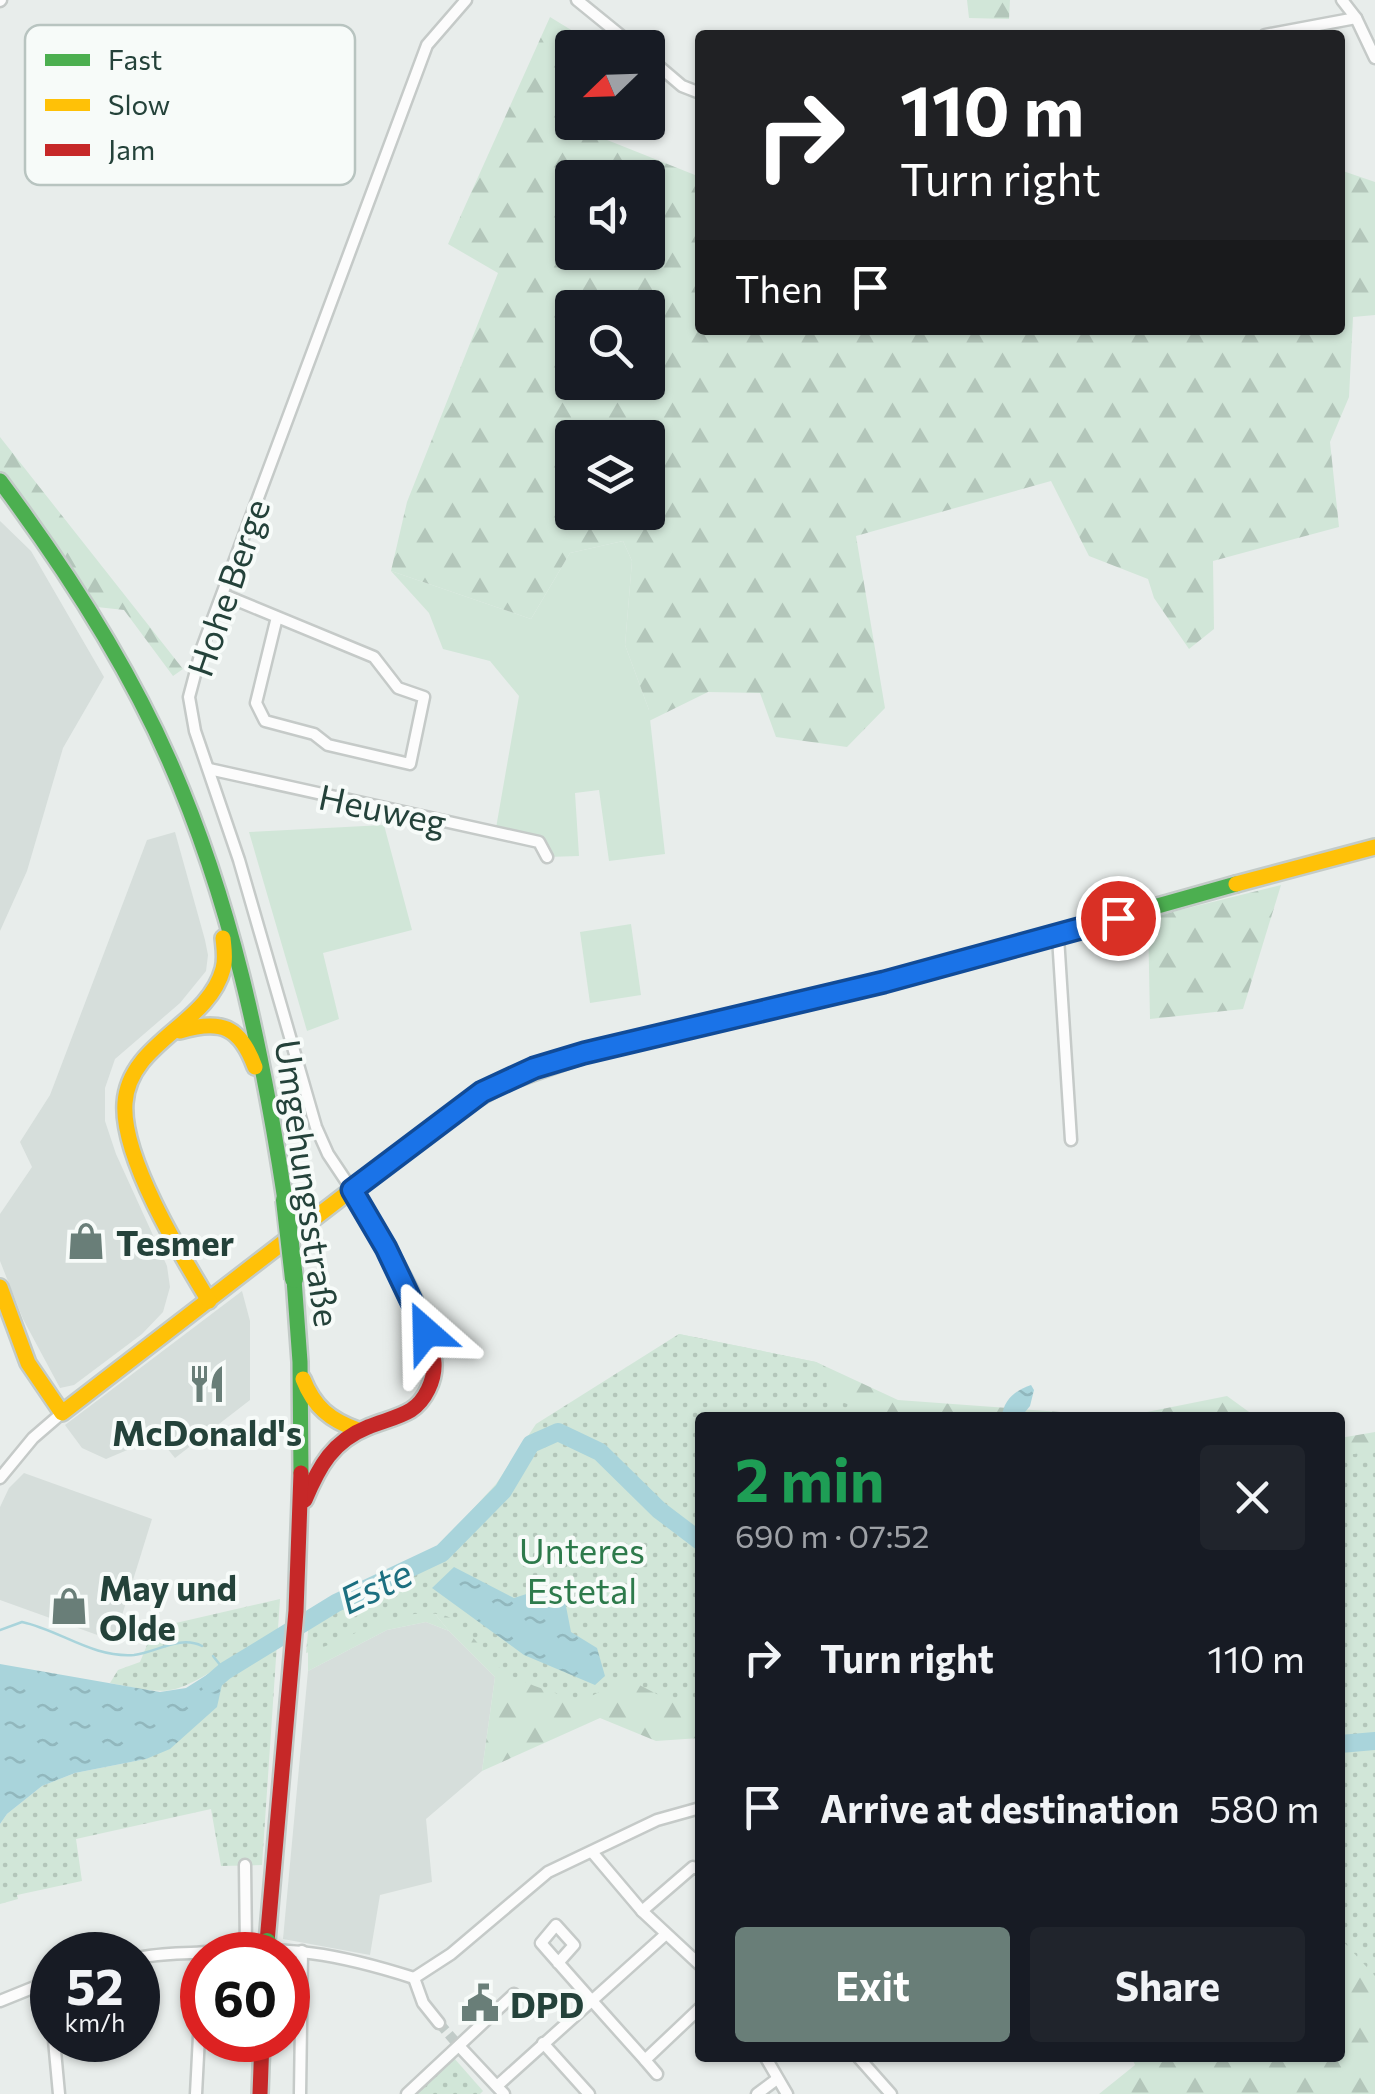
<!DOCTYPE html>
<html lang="en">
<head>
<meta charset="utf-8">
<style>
	body { margin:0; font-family:Commissioner,sans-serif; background:#20242c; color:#f1f3f6; height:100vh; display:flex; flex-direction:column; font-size:38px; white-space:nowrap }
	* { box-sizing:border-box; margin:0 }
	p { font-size:32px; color:#9ea1a6 }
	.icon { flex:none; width:55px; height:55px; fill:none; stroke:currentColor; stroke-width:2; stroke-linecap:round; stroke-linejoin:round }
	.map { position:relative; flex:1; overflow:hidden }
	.side { position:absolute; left:695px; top:1412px; width:650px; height:650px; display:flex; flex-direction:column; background:#171b24; border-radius:10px; box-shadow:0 2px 8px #0004 }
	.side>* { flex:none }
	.top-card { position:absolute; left:695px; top:30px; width:650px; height:305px; border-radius:10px; box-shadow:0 2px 8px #0004; background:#202124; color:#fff; overflow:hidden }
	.needle { width:65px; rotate:247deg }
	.controls { position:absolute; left:555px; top:30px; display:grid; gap:20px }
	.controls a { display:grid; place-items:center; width:110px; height:110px; border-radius:10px; background:#171b24; box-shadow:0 2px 8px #0004; font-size:50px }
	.speed { position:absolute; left:30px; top:1932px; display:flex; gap:20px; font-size:50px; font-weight:700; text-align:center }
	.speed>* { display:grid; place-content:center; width:130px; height:130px; border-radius:50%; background:#171b24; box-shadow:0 2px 8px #0004; line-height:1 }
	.speed small { font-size:25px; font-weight:400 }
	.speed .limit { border:15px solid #d22; background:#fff; color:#111 }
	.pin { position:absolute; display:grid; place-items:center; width:85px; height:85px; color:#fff; margin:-42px; border:5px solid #fff; border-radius:50%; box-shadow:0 2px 10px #0007 }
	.me { position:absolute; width:110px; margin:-55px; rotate:335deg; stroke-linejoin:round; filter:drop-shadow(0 0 8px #0008) }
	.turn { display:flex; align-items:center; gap:35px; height:210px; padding:0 40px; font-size:45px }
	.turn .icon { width:130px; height:130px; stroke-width:2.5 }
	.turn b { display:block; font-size:70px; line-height:85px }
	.then { display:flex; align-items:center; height:95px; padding:0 40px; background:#0003; gap:20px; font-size:38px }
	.round { display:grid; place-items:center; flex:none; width:105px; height:105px; border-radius:10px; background:#20242c }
	.head { display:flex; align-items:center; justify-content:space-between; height:170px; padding:0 40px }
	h1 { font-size:60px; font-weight:700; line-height:75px; color:#1e9e55 }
	.primary-button { display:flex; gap:20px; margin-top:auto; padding:20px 40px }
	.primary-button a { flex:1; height:115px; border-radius:10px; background:#697e78; color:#fff; font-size:40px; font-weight:700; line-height:115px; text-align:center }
	.primary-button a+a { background:#20242c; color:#f1f3f6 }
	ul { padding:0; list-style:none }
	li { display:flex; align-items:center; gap:30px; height:150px; padding:0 40px }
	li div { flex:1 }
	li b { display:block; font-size:38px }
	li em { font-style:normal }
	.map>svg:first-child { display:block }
	.built { fill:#d6dedb }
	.grass { fill:#d1e6d8 }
	.forest { fill:url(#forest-firs); fill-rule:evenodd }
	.park { fill:url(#park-dots) }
	.water { fill:url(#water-ripples) }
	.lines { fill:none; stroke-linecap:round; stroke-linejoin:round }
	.stream { stroke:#a9d4db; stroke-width:2.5 }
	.river { stroke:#a9d4db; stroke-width:18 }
	.street-tunnel { stroke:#c1cbc8; stroke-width:10; stroke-dasharray:10 5; stroke-linecap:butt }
	.street-casing { stroke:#c5cac8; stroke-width:15 }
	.fast-casing { stroke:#c3cbc8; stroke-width:20 }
	.slow-casing { stroke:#c3cbc8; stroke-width:20 }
	.jam-casing { stroke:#c3cbc8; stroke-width:20 }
	.street { stroke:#fcfcfc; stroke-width:10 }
	.fast { stroke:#4caf50; stroke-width:15 }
	.slow { stroke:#ffc107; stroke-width:15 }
	.jam { stroke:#c62828; stroke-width:15 }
	.fast-bridge-casing { stroke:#c3ccc9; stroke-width:22; stroke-linecap:butt }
	.fast-bridge { stroke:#4caf50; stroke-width:18 }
	.route-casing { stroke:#114b97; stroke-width:25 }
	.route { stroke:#1a73e8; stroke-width:18 }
	.labels { text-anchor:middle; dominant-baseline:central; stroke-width:8; stroke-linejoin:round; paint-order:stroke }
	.street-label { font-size:35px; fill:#24423a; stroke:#f7fbf9 }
	.poi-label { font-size:35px; font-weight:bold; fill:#24423a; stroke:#f7fbf9; text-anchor:start }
	.park-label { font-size:35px; fill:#2d7a4b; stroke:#f7fbf9 }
	.water-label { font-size:38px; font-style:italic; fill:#1c6f80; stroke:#f7fbf9 }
	.key { fill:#f7fbf9; stroke:#b8c4c0; stroke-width:2.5 }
	.key-label { font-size:28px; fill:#24423a }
</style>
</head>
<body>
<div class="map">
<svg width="1375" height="2094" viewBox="0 0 1375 2094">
	<defs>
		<pattern id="forest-firs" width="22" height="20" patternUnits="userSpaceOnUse" patternTransform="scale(2.5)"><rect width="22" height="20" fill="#d1e6d8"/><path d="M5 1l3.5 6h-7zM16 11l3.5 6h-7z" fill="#b3c6ba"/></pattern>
		<pattern id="park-dots" width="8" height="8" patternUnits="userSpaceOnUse" patternTransform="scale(2.5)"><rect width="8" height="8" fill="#d1e6d8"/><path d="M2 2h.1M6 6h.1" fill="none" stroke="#b3c6ba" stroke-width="1.8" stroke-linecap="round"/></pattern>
		<pattern id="water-ripples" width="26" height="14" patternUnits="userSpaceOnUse" patternTransform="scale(2.5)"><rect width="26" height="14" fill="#a9d4db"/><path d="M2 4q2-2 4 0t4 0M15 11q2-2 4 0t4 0" fill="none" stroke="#91b7bd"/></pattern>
	</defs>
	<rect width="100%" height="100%" fill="#e8edeb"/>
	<!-- built -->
	<g class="built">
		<path d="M0,521L31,551L104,677L63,748L27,871L0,931Z"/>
		<path d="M175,832L205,940L208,955L206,971L180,1003L115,1059L105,1088V1121L116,1154L167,1266L170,1287L163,1312L142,1334L74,1385L60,1388L23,1319L0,1261V1214L32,1167L20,1142L50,1095L147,840Z"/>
		<path d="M242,1291L250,1321V1400L175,1458L158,1437L106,1459L82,1448L65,1425Z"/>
		<path d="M24,1473L152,1519L114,1641L0,1600V1507L9,1488Z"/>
		<path d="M426,1622L449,1631L495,1677L482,1771L426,1819L432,1882L380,1895L370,1955L283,1939L308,1671L387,1630Z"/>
	</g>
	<!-- grass -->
	<g class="grass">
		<path d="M623,541L632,561L625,645L649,710L665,854L609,861L599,790L575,793L579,856L547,857L539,842L496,828L519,696L490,661L443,649L429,613L391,571L531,619L570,553Z"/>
		<path d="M384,825L412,930L323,953L339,1019L307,1031L249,832Z"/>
		<path d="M631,924L641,995L590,1003L580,932Z"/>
		<path d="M406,1579L449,1631L426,1622L387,1630L308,1671V1624Z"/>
	</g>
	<!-- forest -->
	<g class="forest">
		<path d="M967,0H1010L1009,19L969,18Z"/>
		<path d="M550,17L599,47L572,48V111L567,124L700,177V330H1340V170L1375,182V315L1353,317L1349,397L1330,442L1339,527L1213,561L1214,629L1189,649L1154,598L1148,579L1089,556L1051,481L856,536L885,708L847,747L776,737L760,693L708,692L649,721V710L625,645L632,561L623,541L570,553L531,619L391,571L407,502L498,273L448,244ZM572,178H648V252H572ZM572,308H648V382H572ZM572,438H648V512H572Z"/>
		<path d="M0,437L183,669L173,676L124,610L97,607L0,471Z"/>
		<path d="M1281,885L1243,1009L1150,1019L1148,918Z"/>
		<path d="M679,1334L816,1362L898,1400L1088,1414H1137L1227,1396L1256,1417L700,1418V1738L656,1741L600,1718L482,1771L495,1677L449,1631L406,1579L617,1376Z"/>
		<path d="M1375,1432V2094H1099L1135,2065L1132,2058H1340V1438Z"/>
	</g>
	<!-- park -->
	<g class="park">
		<path d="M679,1334L816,1362L826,1367L827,1397L885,1417L700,1418V1698L674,1703L626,1678L580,1702C558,1693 518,1683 501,1669C482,1654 465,1617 438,1614C391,1608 348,1641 306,1653L310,1611L333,1597L437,1548L496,1484L536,1424Z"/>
		<path d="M1375,1451V1976L1340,1938V1456Z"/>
		<path d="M280,1599L262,1865L221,1866L211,1809L76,1839L82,1881L17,1895L18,1899L0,1904V1824L7,1814L42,1786L75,1773L146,1759L221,1666C170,1697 168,1694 110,1683L118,1670L140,1662L154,1628Z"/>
		<path d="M454,2058L483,2091L480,2094H414Z"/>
	</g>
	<!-- water -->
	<g class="water">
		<path d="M1031,1385L1034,1390L1030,1406L1021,1417H1002C1003,1400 1016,1390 1031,1385Z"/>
		<path d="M454,1567L514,1598L551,1586L564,1596L571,1632L597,1648L605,1676L595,1685L524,1655L432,1588Z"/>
		<path d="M0,1664L160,1692L186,1688L221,1666L225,1671L217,1707L170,1749L146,1759L75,1773L42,1786L7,1814L0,1824Z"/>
	</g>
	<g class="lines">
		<!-- stream -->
		<g class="stream">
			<path d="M0,1630L22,1622C60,1630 92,1658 134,1655C157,1652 180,1635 202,1646"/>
			<path d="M213,1656L225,1671"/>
		</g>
		<!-- river -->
		<g class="river">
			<path d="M210,1684L225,1671L336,1603L442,1553L503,1491L531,1444L558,1432L600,1452L659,1510L700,1541"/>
			<path d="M1340,1744L1375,1741"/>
		</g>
		<!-- street-tunnel -->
		<path class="street-tunnel" d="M439,2023L459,2046"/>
		<!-- street casing -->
		<g class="street-casing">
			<g id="street">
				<path d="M577,0L636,48"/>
				<path d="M1342,0L1356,18L1375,58"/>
				<path d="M0,1L1,0"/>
				<path d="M1265,35L1356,18"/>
				<path d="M648,57L682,86L700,93"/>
				<path d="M224,595L374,657L398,688L424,697L410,764L328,745L314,734L265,721L256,703L277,617"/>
				<path d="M209,769L539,842L547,857"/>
				<path d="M1058,937L1071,1140"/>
				<path d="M352,1190L328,1154L316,1127L239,860L195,731L189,697L202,648L427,45L466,0"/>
				<path d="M0,1478L33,1438L62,1413"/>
				<path d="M592,1852L642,1911L700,1965"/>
				<path d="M245,1865L246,1949"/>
				<path d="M642,1911L693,1867L700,1870"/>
				<path d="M138,1958C161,1953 183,1954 207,1952C289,1946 336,1953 414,1978"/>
				<path d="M558,1963L574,1945L556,1925L541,1943C575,1982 610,2021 645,2060L700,2008"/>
				<path d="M414,1978L451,1954L548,1872L657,1820L700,1808"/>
				<path d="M414,1978L423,2003L439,2023"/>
				<path d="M50,1980L52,2015"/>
				<path d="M0,2001L52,1980"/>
				<path d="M54,2040L59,2094"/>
				<path d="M543,2043L589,2094"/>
				<path d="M459,2046L504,2094"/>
				<path d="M766,2058L787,2094"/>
				<path d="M859,2058L891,2094"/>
				<path d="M645,2060L657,2074"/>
				<path d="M497,2086L666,1934"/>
				<path d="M196,2094L202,1978"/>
				<path d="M300,2094L302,1951"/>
				<path d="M407,2094L514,1994"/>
				<path d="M757,2094L777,2079"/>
			</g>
		</g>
		<!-- fast casing -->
		<g class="fast-casing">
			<g id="fast">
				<path d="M0,481C65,568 125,660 169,760C231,900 262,1049 285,1200"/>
				<path d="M597,1050L886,982L1236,884"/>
				<path d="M294,1279L300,1362L301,1473"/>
			</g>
		</g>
		<!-- slow casing -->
		<g class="slow-casing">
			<g id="slow">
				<path d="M1236,884L1375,847"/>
				<path d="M180,1031C221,1019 240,1026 255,1067"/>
				<path d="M0,1287L28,1363L62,1413L447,1116L504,1083L597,1050"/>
				<path d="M209,1301C181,1255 121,1157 125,1103C129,1042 208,1025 223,969C226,959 224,948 223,938"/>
				<path d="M303,1379C314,1407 330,1420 358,1430"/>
			</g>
		</g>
		<!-- jam casing -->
		<g class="jam-casing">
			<g id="jam">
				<path d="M305,1500C319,1466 333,1441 368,1427C382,1421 398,1418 411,1410C425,1401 435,1380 434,1363C431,1314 378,1232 352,1190"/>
				<path d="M267,1942L296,1611L301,1473"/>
				<path d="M260,2094L262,2040"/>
			</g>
		</g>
		<!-- street -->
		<use href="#street" class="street"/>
		<!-- fast -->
		<use href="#fast" class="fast"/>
		<!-- slow -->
		<use href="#slow" class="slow"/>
		<!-- jam -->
		<use href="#jam" class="jam"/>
		<!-- fast-bridge casing -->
		<g class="fast-bridge-casing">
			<g id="fast-bridge">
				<path d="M285,1200L294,1279"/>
				<path d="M267,1942V1955"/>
			</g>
		</g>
		<!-- fast-bridge -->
		<use href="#fast-bridge" class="fast-bridge"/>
	</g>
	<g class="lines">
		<!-- route casing -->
		<g class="route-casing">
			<path id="route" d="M426,1332L386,1248L352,1190L482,1092L534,1068L584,1053L884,982L1118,918"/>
		</g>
		<!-- route -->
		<use href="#route" class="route"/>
	</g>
	<!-- icons -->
	<defs>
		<g id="shop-bare" transform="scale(3)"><path d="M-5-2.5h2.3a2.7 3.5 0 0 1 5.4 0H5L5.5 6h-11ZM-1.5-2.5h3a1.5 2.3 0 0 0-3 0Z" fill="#697e78" stroke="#f7fbf9" stroke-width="2.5" paint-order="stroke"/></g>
		<g id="restaurant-bare" transform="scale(3)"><path d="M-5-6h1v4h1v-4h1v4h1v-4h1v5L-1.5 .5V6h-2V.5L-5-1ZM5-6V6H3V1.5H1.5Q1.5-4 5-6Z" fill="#697e78" stroke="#f7fbf9" stroke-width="2.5" paint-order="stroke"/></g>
		<g id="civic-bare" transform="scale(3)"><path d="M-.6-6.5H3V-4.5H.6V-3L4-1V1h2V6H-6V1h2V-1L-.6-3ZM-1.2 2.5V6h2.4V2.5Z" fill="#697e78" stroke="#f7fbf9" stroke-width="2.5" paint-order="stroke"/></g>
	</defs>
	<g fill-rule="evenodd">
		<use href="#shop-bare" x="86" y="1241"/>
		<use href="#restaurant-bare" x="207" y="1384"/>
		<use href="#shop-bare" x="69" y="1606"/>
		<use href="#civic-bare" x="480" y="2003"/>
	</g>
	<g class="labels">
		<!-- street labels -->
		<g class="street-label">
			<text transform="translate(227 587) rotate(-71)">Hohe Berge</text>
			<text transform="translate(383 808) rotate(12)">Heuweg</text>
			<text transform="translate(309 1183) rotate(82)">Umgehungsstraße</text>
		</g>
		<!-- poi labels -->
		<g class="poi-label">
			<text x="116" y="1241">Tesmer</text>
			<text x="207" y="1431" text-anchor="middle">McDonald's</text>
			<text x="99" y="1586">May und<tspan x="99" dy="40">Olde</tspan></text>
			<text x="510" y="2003">DPD</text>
		</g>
		<!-- park labels -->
		<g class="park-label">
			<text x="582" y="1549">Unteres<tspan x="582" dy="40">Estetal</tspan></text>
		</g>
		<!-- water labels -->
		<g class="water-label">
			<text transform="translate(375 1585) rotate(-26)">Este</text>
		</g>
	</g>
	<!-- legend -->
	<rect x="25" y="25" width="330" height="160" rx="15" class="key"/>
	<rect x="45" y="54" width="45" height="12" fill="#4caf50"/>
	<rect x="45" y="99" width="45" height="12" fill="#ffc107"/>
	<rect x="45" y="144" width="45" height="12" fill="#c62828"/>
	<g class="key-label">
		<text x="108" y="70">Fast</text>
		<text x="108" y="115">Slow</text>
		<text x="108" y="160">Jam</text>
	</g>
</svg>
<div class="controls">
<a><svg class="needle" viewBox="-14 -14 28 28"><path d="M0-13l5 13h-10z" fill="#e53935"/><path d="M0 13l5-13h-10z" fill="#9ea1a6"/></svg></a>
<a><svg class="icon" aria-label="sound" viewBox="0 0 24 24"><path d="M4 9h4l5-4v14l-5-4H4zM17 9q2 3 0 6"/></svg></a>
<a><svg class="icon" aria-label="search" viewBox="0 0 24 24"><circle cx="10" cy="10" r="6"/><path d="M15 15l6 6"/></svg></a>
<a><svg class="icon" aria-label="layers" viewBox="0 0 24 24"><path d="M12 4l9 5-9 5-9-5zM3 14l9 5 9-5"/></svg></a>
</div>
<div class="speed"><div>52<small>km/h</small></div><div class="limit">60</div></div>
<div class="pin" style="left:1118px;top:918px;background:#d93025"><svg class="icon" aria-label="arrive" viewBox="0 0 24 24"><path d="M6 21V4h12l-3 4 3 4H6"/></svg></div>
<svg class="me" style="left:426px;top:1332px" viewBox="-20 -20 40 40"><path d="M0-17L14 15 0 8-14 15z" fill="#1a73e8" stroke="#fff" stroke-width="4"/></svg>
<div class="top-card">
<div class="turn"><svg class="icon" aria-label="right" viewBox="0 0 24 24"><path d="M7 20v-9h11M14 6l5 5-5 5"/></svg><div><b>110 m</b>Turn right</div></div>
<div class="then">Then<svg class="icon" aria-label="arrive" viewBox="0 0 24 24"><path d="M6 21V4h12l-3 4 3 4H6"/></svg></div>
</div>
<section class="side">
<div class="head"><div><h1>2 min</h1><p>690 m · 07:52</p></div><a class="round"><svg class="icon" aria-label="close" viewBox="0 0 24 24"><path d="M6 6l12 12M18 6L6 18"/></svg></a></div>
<ul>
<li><svg class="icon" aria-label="right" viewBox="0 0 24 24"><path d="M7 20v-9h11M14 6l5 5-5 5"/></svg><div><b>Turn right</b></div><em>110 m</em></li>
<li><svg class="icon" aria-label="arrive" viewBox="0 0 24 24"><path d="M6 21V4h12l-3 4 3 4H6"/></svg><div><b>Arrive at destination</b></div><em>580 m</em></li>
</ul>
<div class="primary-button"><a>Exit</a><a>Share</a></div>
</section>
</div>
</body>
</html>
